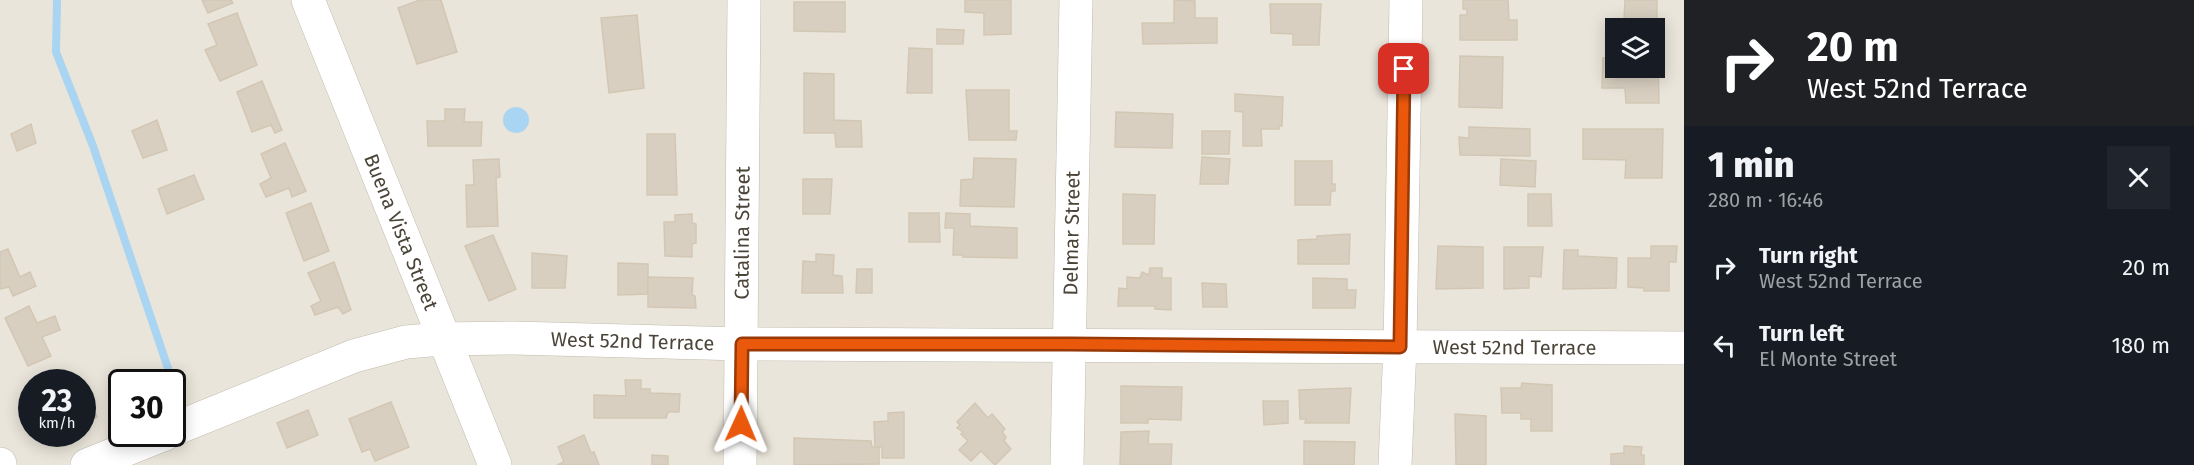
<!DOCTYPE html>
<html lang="en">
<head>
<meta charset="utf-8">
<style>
	body { margin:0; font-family:"Fira Sans",sans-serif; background:#20242c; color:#f1f3f6; height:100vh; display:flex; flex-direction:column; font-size:22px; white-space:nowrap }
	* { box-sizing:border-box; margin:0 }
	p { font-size:20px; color:#9ea1a6 }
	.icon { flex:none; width:33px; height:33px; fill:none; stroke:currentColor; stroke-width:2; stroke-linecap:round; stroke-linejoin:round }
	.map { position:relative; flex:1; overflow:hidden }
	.drawer { display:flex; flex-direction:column; background:#171b24; width:510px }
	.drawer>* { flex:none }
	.hud { background:#202124; color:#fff; overflow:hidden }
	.buttons { position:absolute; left:1605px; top:18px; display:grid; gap:12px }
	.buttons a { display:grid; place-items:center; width:60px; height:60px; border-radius:0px; background:#171b24; box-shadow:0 3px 15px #0003; font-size:30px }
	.speed { position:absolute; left:18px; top:369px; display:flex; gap:12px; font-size:30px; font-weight:700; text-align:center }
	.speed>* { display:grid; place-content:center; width:78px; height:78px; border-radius:50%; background:#171b24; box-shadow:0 3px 15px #0003; line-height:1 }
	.speed small { font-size:15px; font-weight:400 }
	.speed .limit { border:3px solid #111; border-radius:9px; background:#fff; color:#111 }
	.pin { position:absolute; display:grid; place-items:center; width:51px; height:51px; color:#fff; margin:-26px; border-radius:12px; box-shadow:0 3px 9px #0006 }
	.me { position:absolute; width:66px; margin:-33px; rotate:1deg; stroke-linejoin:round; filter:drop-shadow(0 0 4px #0008) }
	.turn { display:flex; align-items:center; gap:21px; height:126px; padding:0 24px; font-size:27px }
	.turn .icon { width:78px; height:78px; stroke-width:2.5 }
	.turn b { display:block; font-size:42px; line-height:51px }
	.round { display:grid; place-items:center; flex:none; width:63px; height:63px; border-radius:0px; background:#20242c }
	.headline { display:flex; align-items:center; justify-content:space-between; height:102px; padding:0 24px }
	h1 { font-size:36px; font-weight:800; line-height:45px }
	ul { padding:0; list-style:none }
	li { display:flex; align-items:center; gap:18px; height:78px; padding:0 24px }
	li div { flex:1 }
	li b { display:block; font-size:22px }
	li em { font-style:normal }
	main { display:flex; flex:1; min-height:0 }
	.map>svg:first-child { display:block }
	.residential { fill:#eae5da; fill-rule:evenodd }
	.water { fill:#a9d4f2 }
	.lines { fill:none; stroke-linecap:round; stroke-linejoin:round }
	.stream { stroke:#a9d4f2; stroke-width:8 }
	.building { fill:#d8cfc1; stroke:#d3c7b4; stroke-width:1.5 }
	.minor-casing { stroke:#c2bbae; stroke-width:34 }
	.minor { stroke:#fff; stroke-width:33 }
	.route-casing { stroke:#983908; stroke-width:15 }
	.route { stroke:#ea580c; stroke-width:10 }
	.labels { text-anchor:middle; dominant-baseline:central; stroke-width:4.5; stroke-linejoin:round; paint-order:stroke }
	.street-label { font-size:20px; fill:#4b4439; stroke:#fff }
</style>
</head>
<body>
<main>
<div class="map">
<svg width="1684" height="465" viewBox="0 0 1684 465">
	<rect width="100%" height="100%" fill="#f6f3ec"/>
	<!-- residential -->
	<g class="residential">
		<path d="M0,0H293L481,465H0ZM32,382H82V434H32ZM122,382H172V434H122Z"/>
		<path d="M323,0H1684V465H510ZM1616,28H1654V68H1616Z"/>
	</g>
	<!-- water -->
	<circle class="water" cx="516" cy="120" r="13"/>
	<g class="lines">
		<!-- stream -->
		<path class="stream" d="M57,0L56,52L93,146L175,389"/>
	</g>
	<!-- building -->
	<g class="building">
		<path d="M202,0H231L233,3L208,13Z"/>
		<path d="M420,0H441L457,52L417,64L398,8Z"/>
		<path d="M965,0H1011V34L984,35V13L965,12Z"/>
		<path d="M1174,0L1195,1V18H1217V43L1143,44L1142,23H1174Z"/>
		<path d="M1463,0H1508L1509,20H1517V40H1460V15H1467V9H1463Z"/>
		<path d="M1625,0H1657V22L1624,21Z"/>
		<path d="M794,2H845V32L794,31Z"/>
		<path d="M1270,4H1321L1319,45H1293V34L1271,33Z"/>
		<path d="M237,13L257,65L220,81L205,50L217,45L208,24Z"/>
		<path d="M637,15L644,88L609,93L601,18Z"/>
		<path d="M937,29L964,30L963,44H937Z"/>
		<path d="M1654,30L1655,57H1658L1659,103H1626L1625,88H1602L1603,58L1616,57V68H1654Z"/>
		<path d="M909,48L932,49V93H907Z"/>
		<path d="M1460,56L1503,57L1502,108L1459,107Z"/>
		<path d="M804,73L834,74V120L861,121L862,147H836L835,133H804Z"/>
		<path d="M262,81L282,130L275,133L271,125L252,132L237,92Z"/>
		<path d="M966,90H1009V131H1017L1016,140H969Z"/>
		<path d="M1235,94L1283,97L1282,126H1279V129H1261L1262,146H1243V112L1235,111Z"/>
		<path d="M445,109H465L464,122H482L481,146H428L427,121H445Z"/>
		<path d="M1116,112L1173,114L1172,148L1115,147Z"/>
		<path d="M157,120L167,150L143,158L132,131Z"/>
		<path d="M31,124L36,143L17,151L11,134Z"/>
		<path d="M1469,127L1530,129V156L1460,155L1459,137L1469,138Z"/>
		<path d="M1583,129H1663L1662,178H1625L1626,160L1583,159Z"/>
		<path d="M1202,131H1230L1229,154H1202Z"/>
		<path d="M647,134H675L677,195H647Z"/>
		<path d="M285,143L306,191L292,197L289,188L266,197L260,184L271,178L261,154Z"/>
		<path d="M1202,157L1230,159L1228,184H1200Z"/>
		<path d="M974,158L1016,159L1014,207L960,206L961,180L973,179Z"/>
		<path d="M499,159L500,177L496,178L498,226L467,227L466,185H474L473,160Z"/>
		<path d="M1501,159L1536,161L1535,187L1500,185Z"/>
		<path d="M1295,161H1332V184H1335V191H1331L1330,205H1295Z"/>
		<path d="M194,175L204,199L167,214L158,189Z"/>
		<path d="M803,179H832L830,214H803Z"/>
		<path d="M1123,194L1155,195L1154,244H1123Z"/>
		<path d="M1528,194H1551L1552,226H1528Z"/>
		<path d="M311,203L329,251L304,261L286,213Z"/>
		<path d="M909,213H939L940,242H909Z"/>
		<path d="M946,213L970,214V226L1017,228V258L963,257V255H953L954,228H945Z"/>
		<path d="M692,214V223L696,224V243L692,244V257L665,256L664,222H675V215Z"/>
		<path d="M1350,234L1349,264H1298V240L1317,239V236Z"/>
		<path d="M493,235L516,289L489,301L465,246Z"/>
		<path d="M1438,246L1483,247V288L1436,289Z"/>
		<path d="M1651,246H1677L1676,262H1669V291H1644V288L1628,287V258H1651Z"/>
		<path d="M1504,247H1543L1541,277L1529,276V288L1504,289Z"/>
		<path d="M8,249L20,277L30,272L36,286L13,296L9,287L0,289V252Z"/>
		<path d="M1564,250H1578V256L1617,258L1616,288L1563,289Z"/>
		<path d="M532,253L567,256L565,288H532Z"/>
		<path d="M816,254L834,255L833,275L842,276L843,293H802L803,261L816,262Z"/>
		<path d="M334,262L351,310L343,314L338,307L315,315L311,306L321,301L308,273Z"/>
		<path d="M618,263L648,264V294L618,295Z"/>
		<path d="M1150,268H1162V278H1171V310L1155,309V306H1118L1119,288L1127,289V277L1140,278L1142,272L1149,275Z"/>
		<path d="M857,269H872V293H856Z"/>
		<path d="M648,277L693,278L692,295L695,296L696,308L648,307Z"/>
		<path d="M1313,278L1347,279V290H1356L1355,308H1313Z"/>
		<path d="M1202,283L1226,284L1227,307H1203Z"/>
		<path d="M29,306L37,323L55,316L60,330L42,337L51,356L28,366L5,318Z"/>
		<path d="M62,372L67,382H40Z"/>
		<path d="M625,380H641V389H650V393L680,394L679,412H668L666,418H594V395L626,396Z"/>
		<path d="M1522,383L1552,385V431H1531V419H1521V413H1502L1501,388H1521Z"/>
		<path d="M1121,386L1182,387L1181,420L1148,419V423H1121Z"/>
		<path d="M1351,388L1349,423H1305L1306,419H1300L1299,390Z"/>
		<path d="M87,393L97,417L86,423L87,427L82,429V395Z"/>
		<path d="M1263,401H1288V423L1264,425Z"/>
		<path d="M391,402L409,447L375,461L370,449L362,452L349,419Z"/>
		<path d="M975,403L988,418L992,414L1005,429L1002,432L1006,437L1004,441L1011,449L995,465L981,451L971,461L959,450L968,441L961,434L963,432L957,428L960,425L957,422Z"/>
		<path d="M308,410L318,435L287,448L277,423Z"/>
		<path d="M904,412V458H882V447H875L874,422L888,421V413Z"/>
		<path d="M1455,414L1486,416V465H1456Z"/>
		<path d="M1149,431L1148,444H1172L1171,465H1120L1121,432Z"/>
		<path d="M584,435L591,453L594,452L599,465H557L564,462L558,447Z"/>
		<path d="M794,438L871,441L872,447H879V464L794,465Z"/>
		<path d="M1304,441L1355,442L1354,465H1304Z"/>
		<path d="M1624,446L1642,447L1641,455H1644V465H1611V454L1624,453Z"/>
		<path d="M652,455L668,456V465H652Z"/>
	</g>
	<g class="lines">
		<!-- minor casing -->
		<g class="minor-casing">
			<g id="minor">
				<path id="s1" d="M308,0L495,465"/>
				<path id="s2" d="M172,430L354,356L406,342L443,339L514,338L742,344L1684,348"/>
				<path d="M0,464V465"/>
				<path d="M87,465L165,434"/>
				<path id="s3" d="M740,465L744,0"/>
				<path id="s4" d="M1067,465L1076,0"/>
				<path d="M1395,465L1400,347L1406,0"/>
			</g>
		</g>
		<!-- minor -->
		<use href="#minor" class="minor"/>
	</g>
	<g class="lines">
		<!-- route casing -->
		<g class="route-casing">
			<path id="route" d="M741,424L742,344H1069L1400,347L1404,69"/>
		</g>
		<!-- route -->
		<use href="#route" class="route"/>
	</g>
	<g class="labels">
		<!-- street labels -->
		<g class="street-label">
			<text stroke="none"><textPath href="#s4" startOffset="232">Delmar Street</textPath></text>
			<text stroke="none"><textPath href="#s1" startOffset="250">Buena Vista Street</textPath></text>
			<text stroke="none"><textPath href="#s3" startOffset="232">Catalina Street</textPath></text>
			<text stroke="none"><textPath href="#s2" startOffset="477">West 52nd Terrace</textPath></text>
			<text stroke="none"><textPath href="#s2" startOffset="1359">West 52nd Terrace</textPath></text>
		</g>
	</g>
</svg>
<div class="buttons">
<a><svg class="icon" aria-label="layers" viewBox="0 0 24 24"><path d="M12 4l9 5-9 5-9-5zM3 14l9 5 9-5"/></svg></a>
</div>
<div class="speed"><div>23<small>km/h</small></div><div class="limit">30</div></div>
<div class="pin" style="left:1404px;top:69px;background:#d93025"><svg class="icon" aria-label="arrive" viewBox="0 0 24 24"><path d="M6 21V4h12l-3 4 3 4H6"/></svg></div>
<svg class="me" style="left:741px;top:424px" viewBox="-20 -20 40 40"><path d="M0-17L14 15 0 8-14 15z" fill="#ea580c" stroke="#fff" stroke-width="4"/></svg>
</div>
<section class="drawer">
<div class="hud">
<div class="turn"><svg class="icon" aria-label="right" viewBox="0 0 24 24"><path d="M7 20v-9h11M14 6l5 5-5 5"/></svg><div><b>20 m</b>West 52nd Terrace</div></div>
</div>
<div class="headline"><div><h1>1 min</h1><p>280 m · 16:46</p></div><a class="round"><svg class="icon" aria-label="close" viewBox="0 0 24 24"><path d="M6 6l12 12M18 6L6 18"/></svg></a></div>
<ul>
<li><svg class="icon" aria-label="right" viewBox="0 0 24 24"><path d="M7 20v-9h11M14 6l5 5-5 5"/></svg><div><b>Turn right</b><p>West 52nd Terrace</p></div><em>20 m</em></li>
<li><svg class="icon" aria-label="left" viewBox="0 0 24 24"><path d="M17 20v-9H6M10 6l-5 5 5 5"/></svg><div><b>Turn left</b><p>El Monte Street</p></div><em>180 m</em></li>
</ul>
</section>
</main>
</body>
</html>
